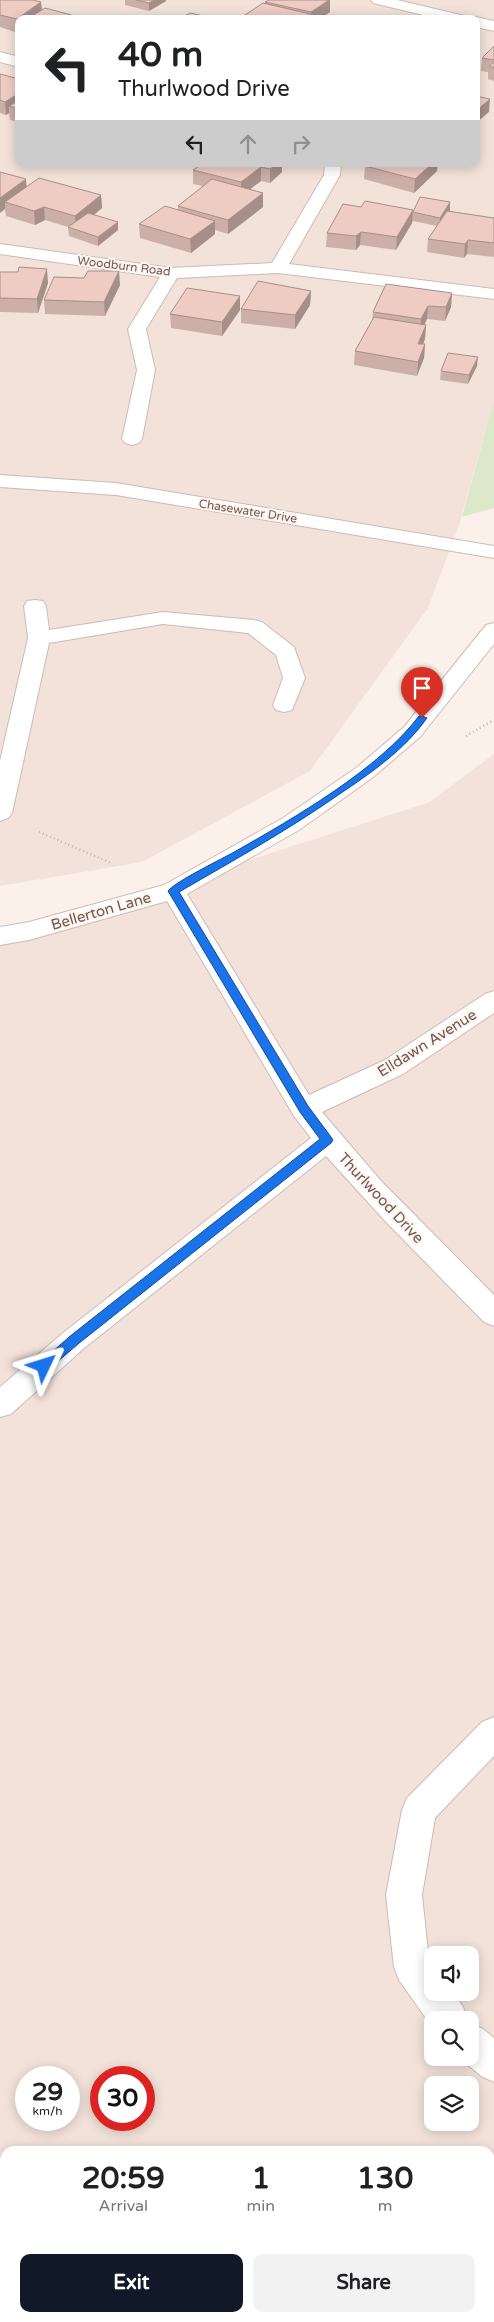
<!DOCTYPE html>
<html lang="en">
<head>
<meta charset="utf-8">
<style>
	body { margin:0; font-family:"Varela Round",sans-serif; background:#f2f2f2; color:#202124; height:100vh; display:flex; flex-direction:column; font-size:19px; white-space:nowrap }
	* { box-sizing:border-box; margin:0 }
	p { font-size:16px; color:#757577 }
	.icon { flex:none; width:28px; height:28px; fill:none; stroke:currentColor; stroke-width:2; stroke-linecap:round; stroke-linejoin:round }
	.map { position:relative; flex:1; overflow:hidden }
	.sheet { position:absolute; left:0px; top:2146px; width:495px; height:176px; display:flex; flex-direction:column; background:#fff; border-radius:15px 15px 0 0; box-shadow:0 2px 12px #0003 }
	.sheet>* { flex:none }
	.hud { position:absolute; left:15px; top:15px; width:465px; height:152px; border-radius:10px; box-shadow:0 2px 12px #0003; background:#fff; color:#202124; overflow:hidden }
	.fabs { position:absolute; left:424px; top:1946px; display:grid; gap:10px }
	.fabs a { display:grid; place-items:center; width:55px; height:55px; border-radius:10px; background:#fff; box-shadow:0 2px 12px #0003; font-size:25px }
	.speed { position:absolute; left:15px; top:2066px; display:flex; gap:10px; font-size:25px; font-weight:700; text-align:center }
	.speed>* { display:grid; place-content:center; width:65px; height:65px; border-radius:50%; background:#fff; box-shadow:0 2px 12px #0003; line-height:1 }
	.speed small { font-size:12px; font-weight:400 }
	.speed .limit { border:8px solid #d22; background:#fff; color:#111 }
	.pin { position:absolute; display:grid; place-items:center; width:42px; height:42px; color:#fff; margin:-51px -21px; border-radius:50% 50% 50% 0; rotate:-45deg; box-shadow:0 0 5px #0007 }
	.pin .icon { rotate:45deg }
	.me { position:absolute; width:55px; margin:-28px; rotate:49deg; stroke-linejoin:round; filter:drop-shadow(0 0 4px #0008) }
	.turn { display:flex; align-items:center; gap:18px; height:105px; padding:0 20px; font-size:22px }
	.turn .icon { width:65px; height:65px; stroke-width:2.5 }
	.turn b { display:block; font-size:35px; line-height:42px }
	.lanes { display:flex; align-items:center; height:48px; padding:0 20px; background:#0003; justify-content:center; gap:25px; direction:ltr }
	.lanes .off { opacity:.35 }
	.eta { display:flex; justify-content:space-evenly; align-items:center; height:85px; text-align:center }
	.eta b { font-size:30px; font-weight:700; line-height:35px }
	.action { display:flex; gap:10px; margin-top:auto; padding:10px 20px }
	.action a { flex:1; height:58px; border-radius:10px; background:#111827; color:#fff; font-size:20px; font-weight:700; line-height:58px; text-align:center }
	.action a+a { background:#f2f2f2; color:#202124 }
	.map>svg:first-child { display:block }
	.residential { fill:#f2e2d9; fill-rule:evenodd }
	.green { fill:#dce8c9 }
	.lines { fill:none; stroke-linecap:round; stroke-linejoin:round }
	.minor-casing { stroke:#cebab3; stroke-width:2 }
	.path { stroke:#d3afa7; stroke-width:2.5; stroke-dasharray:1 3; stroke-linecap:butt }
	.minor { fill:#fff; fill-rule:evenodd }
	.wall { fill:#cdafa9 }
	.shaded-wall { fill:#a78f89 }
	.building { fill:#eeccc4; stroke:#a78f89 }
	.route { fill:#1a73e8; stroke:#114b97 }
	.labels { text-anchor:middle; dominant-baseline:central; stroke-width:4; stroke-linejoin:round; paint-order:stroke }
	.far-street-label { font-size:12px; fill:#74554f; stroke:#fef6f0 }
	.street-label { font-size:15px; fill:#74554f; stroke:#fef6f0 }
</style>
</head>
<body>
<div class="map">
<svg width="494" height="2322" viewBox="0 0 494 2322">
	<rect width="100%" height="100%" fill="#fbf1ea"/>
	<!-- residential -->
	<g class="residential">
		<path d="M0,0H494V400L459,525L428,608L310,771L142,862L0,886ZM19,19H476V164H19Z"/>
		<path d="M494,754V2322H0V936L29,931L430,802ZM432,1955H470V1992H432ZM432,2020H470V2058H432ZM26,2078H69V2120H26ZM101,2078H144V2120H101ZM432,2085H470V2122H432ZM5,2151H490V2318H5Z"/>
	</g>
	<!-- green -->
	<path class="green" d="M494,400V508L462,517Z"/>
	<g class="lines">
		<!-- minor casing -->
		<g class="minor-casing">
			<g id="minor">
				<path d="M371,0H397L465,16L467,19H440L373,3Z"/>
				<path d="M476,17L494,21V31L476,27V19H471Z"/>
				<path d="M0,52L19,57V67L0,62Z"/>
				<path d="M325,164H341L340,175L289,264L494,289V299L278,273L177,278L146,329L155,370L142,439L139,443L132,445L125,443L122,439L137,370L128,329L160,277L0,254V244L171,268L272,263L324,175Z"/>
				<path d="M0,475L116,483L494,546V558L116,495L0,487Z"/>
				<path d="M35,600L43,601L46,606L49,630L163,612L254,620L262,622L294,647L305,678L292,710L284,712L276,710L273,705L283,678L276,655L248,633L163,624L49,643L12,813L8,818L0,821V761L28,638L24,606L27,601Z"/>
				<path d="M494,623V644L420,737L372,778L299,830L187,894L309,1095L385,1060L485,994L494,991V1013L403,1074L322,1112L381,1181L494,1295V1326L484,1322L386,1222L326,1156L83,1349L11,1414L0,1417V1387L63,1333L311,1138L294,1116L167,901L29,940L0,945V927L29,922L164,885L283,818L356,768L404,727L486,625Z"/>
				<path d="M494,1717V1756L435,1818L422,1895L429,1961L432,1965V1992H453L463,2007L468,2020H432V2027L399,1980L394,1967L386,1895L402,1810L407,1798L482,1722Z"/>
				<path d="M470,2023L483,2029L494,2038V2082L481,2076L460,2058H470Z"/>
			</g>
		</g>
		<!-- path -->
		<g class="path">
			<path d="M466,736L494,720"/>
			<path d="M39,832L111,863"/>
		</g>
		<!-- minor -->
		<use href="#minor" class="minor"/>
	</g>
	<!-- wall -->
	<g class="wall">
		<path d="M0,0L41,2L42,10L79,17V19H19V40L16,39L15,32L0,27Z"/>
		<path d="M125,0H166V1L149,11L125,5Z"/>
		<path d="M265,2L330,12L320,19H242V17L265,3Z"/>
		<path d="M494,46V81L488,79V72L481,71L482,58Z"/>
		<path d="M0,74L19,79V122L10,120L9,113L6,115L0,113Z"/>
		<path d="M282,164V172L270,183L261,181L250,189L263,193V207L228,234L215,230V234L191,253L140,238L139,224L178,210V206L203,186L193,184V170Z"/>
		<path d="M365,166L437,171L414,193L364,179Z"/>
		<path d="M0,172L26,187L101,195L102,208L94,215L118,222V230L98,246L69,236L68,227L45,220L35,225L6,216Z"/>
		<path d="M361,207L413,210H450L449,211L494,218V257L467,254L464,258L427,252L428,239L437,226L413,221L412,223L396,250L360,245L356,250L326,247L327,233Z"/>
		<path d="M0,272H18L48,283L38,313L0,312Z"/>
		<path d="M120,285L105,316L45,314L44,300Z"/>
		<path d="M311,291L310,305L295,329L241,323V309Z"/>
		<path d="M452,293L451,307L445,321L427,319L425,324L426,325L425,339L423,344H425L424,358L417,376L354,365L355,351L372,320L373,312Z"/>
		<path d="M240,310L222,336L171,328L170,314Z"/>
		<path d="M477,366L468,384L440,380L441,371Z"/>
	</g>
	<!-- shaded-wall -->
	<g class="shaded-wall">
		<path d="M154,0H166V1L149,11V3Z"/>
		<path d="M329,0H330V12L320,19H311V12Z"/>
		<path d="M41,2L42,14L36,19H19V27H17V19Z"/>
		<path d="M310,14V19H304Z"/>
		<path d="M19,93V107L9,106V113L6,115L5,102Z"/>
		<path d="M490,99L489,112L476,123V111Z"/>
		<path d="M277,164H282V172L270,183V169Z"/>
		<path d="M432,164H438L437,171L414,193L415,179Z"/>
		<path d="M261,167V181L241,196V182Z"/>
		<path d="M26,179L27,193L5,202V209L0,213V198Z"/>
		<path d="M263,193V207L228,234V220Z"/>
		<path d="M101,195L102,208L76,229L75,216Z"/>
		<path d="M450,202V210L440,226V218Z"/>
		<path d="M44,207L45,220L35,225L34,211Z"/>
		<path d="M413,210L412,223L396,250L397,237Z"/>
		<path d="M215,221V234L191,253L190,239Z"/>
		<path d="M118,222V230L98,246V237Z"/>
		<path d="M361,232L360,245L356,250V236Z"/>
		<path d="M468,240L467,254L464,258L465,244Z"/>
		<path d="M47,269L48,283L38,313L37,299Z"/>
		<path d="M119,271L120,285L105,316L104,302Z"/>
		<path d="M311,291L310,305L295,329V315Z"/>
		<path d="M452,293L451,307L445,321L446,307Z"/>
		<path d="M240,296V310L222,336V322Z"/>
		<path d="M428,306L427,319L420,333L421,319Z"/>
		<path d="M426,325L425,339L418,358V344Z"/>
		<path d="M425,344L424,358L417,376L418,362Z"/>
		<path d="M478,357L477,366L468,384L469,375Z"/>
	</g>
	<!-- building -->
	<g class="building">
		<path d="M0,0H33L41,2L17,19L0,15Z"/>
		<path d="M136,0H154L149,3Z"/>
		<path d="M269,0H329L311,12L265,2Z"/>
		<path d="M263,3L310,14L304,19H249L242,17Z"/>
		<path d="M45,8L79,17L77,19H27Z"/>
		<path d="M190,13L217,19H180Z"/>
		<path d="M93,17L101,19H89Z"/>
		<path d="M494,46V60L482,58Z"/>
		<path d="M494,62V68L489,66Z"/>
		<path d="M0,74L19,79V93L5,102L0,100Z"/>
		<path d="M476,96L490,99L476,111Z"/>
		<path d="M19,100V109L9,106Z"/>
		<path d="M202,164H277L270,169L261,167L241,182L193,170Z"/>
		<path d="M366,164H432L415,179L365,166Z"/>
		<path d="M0,172L26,179L0,198Z"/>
		<path d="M39,178L101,195L75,216L44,207L34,211L5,202Z"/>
		<path d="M212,179L263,193L228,220L178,206Z"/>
		<path d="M420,197L450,202L440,218L413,212Z"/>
		<path d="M365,201L413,210L397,237L361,232L356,236L327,233L343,204L361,207Z"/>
		<path d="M165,206L215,221L190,239L139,224Z"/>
		<path d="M447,211L494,218V243L468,240L465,244L428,239Z"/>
		<path d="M88,213L118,222L98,237L68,227Z"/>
		<path d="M19,267L47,269L37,299L0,298V272H18Z"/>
		<path d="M88,271H119L104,302L44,300L54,277L84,278Z"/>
		<path d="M258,281L311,291L295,315L241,309Z"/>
		<path d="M386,284L452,293L446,307L428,306L421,319L373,312Z"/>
		<path d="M187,288L240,296L222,322L170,314Z"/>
		<path d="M374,317L426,325L418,344H425L418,362L355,351Z"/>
		<path d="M448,353L478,357L469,375L441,371Z"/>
	</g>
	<!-- route -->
	<path class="route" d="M419,716H422L427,718C406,748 374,771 344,791C290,829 236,859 179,892L308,1106L331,1137L333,1140L331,1143L78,1344L48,1370H40L38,1366L40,1363L69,1337L320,1139L300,1112L168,891C176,881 222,859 236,851C294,818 379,769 419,716Z"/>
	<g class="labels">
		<!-- far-street labels -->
		<g class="far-street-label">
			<text transform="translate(124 266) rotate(7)">Woodburn Road</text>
			<text transform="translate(248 511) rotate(9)">Chasewater Drive</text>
		</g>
		<!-- street labels -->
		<g class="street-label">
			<text transform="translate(101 911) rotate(-16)">Bellerton Lane</text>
			<text transform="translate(427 1043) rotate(-32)">Elldawn Avenue</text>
			<text transform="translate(381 1198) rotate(47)">Thurlwood Drive</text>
		</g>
	</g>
</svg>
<div class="fabs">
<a><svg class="icon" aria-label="sound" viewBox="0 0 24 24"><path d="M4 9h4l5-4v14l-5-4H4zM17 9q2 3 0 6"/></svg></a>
<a><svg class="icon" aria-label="search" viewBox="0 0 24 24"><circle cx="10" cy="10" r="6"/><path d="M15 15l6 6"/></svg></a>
<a><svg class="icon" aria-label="layers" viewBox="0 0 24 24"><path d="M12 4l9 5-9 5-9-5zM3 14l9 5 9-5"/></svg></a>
</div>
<div class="speed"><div>29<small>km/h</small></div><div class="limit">30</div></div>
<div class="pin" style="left:422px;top:718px;background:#d93025"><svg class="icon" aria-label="arrive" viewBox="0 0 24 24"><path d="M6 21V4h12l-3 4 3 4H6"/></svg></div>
<svg class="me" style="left:44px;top:1366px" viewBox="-20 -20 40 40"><path d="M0-17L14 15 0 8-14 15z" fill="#1a73e8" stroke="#fff" stroke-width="4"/></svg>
<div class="hud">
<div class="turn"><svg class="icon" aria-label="left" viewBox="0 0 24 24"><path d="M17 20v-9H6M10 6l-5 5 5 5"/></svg><div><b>40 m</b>Thurlwood Drive</div></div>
<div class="lanes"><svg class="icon" aria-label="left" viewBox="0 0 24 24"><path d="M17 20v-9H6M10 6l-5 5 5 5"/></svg><svg class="icon off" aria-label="ahead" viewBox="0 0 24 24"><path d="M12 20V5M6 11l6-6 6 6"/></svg><svg class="icon off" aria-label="right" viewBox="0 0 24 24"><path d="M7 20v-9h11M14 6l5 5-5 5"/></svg></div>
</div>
<section class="sheet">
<div class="eta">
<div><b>20:59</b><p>Arrival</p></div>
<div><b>1</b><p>min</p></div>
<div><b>130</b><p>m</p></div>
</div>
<div class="action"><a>Exit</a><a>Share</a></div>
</section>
</div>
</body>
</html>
